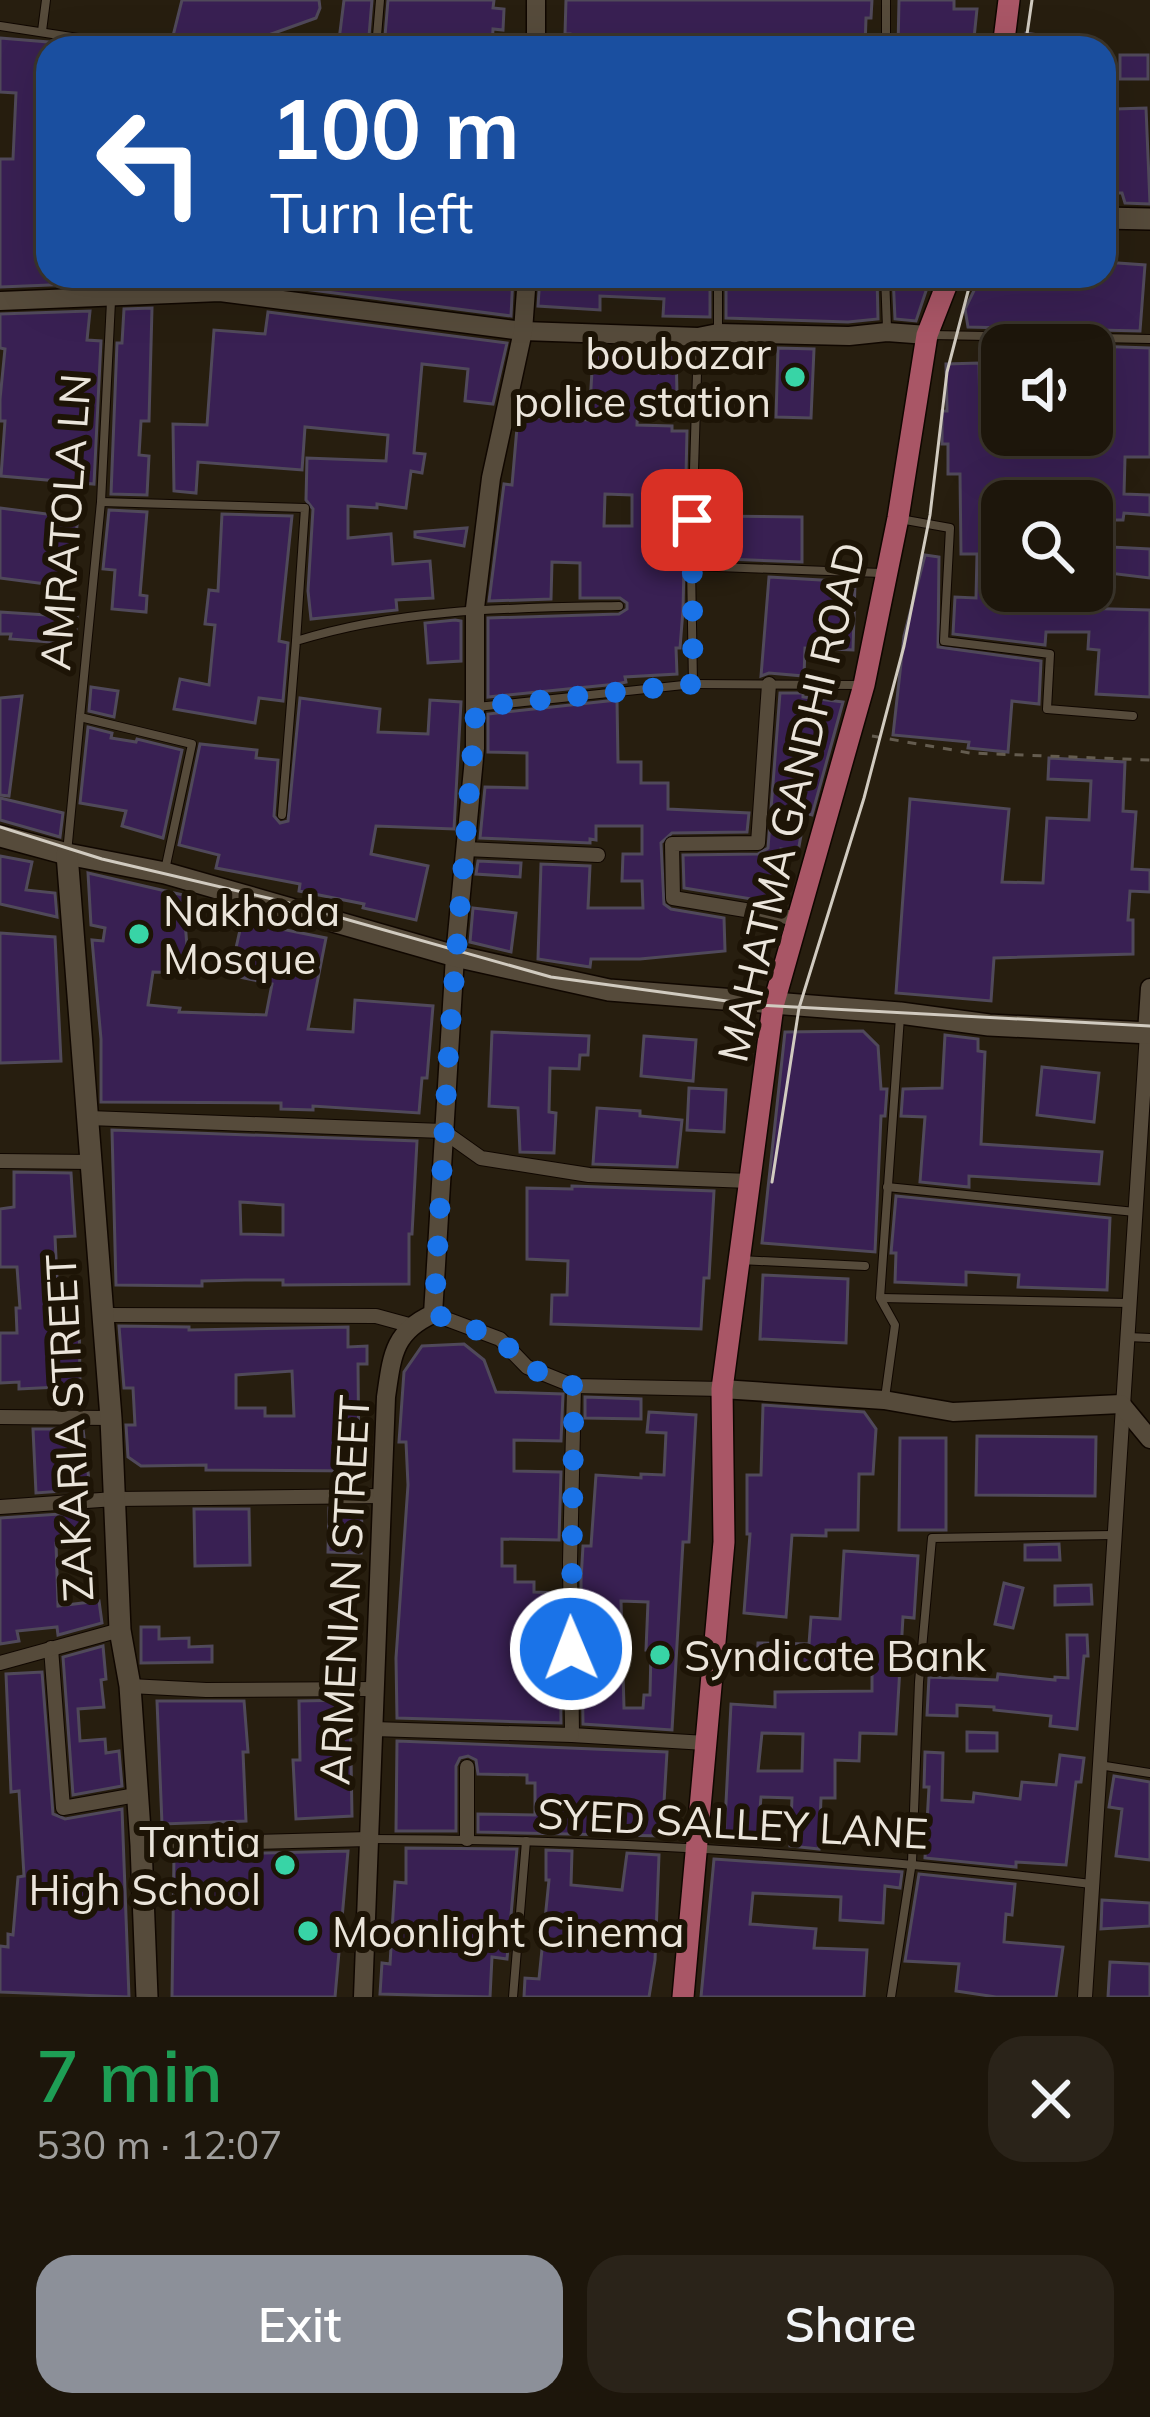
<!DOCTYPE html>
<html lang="en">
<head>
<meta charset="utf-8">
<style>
	body { margin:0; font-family:Mulish,sans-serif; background:#2a2319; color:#f1f3f6; height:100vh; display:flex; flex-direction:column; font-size:45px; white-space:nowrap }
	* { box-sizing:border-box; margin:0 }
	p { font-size:39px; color:#a09f9d }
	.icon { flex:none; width:66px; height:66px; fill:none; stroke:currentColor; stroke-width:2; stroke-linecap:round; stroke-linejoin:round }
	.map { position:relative; height:1997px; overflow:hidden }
	.sheet { display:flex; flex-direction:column; background:#1d160b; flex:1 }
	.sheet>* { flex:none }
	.top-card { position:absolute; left:36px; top:36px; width:1080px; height:252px; border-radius:36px; box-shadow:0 12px 48px #0002,0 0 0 3px #3b352c; background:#1a4fa0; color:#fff; overflow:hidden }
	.controls { position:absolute; left:981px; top:324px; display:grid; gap:24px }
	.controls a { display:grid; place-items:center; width:132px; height:132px; border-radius:24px; background:#1d160b; box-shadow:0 12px 48px #0002,0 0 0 3px #3b352c; font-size:60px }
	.pin { position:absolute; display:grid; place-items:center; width:102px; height:102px; color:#fff; margin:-51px; border-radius:24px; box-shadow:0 6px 18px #0006 }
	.me { position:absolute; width:132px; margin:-66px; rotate:359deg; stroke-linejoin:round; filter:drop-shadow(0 0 9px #0008) }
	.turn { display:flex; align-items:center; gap:42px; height:252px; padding:0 36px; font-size:54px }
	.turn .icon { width:156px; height:156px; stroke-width:2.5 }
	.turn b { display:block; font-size:84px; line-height:102px }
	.round { display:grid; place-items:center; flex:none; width:126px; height:126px; border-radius:36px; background:#2a2319 }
	.head { display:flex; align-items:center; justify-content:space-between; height:204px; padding:0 36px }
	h1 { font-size:72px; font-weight:600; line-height:90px; color:#1e9e55 }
	.button { display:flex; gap:24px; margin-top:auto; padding:24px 36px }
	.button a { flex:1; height:138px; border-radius:36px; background:#8c9099; color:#fff; font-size:48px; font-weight:600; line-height:138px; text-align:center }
	.button a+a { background:#2a2319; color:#f1f3f6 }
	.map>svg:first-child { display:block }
	.building { fill:#392053; stroke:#50495a; stroke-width:3; fill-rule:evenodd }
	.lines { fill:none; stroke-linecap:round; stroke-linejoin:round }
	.service-casing { stroke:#100700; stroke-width:10 }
	.minor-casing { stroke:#100700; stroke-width:16 }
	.tertiary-casing { stroke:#100700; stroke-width:21 }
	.secondary-casing { stroke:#100700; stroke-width:24 }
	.primary-casing { stroke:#100700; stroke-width:24 }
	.path { stroke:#645c4f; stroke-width:3; stroke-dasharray:9 9; stroke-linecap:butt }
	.service { stroke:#564b3b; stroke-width:8 }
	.minor { stroke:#564b3b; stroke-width:14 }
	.tertiary { stroke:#564b3b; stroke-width:18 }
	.secondary { stroke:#564b3b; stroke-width:21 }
	.primary { stroke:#a95666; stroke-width:21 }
	.tram { stroke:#d1cbc0; stroke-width:3 }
	.route { stroke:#1a73e8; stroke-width:21; stroke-dasharray:0 37.8 }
	.poi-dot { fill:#38d4a6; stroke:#1d1406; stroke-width:4.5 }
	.labels { text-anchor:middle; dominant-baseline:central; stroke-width:12; stroke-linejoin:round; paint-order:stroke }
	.poi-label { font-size:42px; fill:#ebe5db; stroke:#1d1406; text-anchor:start }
	.street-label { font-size:42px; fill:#ebe5db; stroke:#1d1406 }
</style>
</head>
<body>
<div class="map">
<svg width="1150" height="1997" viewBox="0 0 1150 1997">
	<rect width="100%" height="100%" fill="#271e0f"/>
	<!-- building -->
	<g class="building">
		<path d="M182,0H319L320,8L316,18L263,37L276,39L275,48H170Z"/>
		<path d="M344,0H372L368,48H338Z"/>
		<path d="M388,0H494L493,8L504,9L503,30L493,29L492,48H384Z"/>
		<path d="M566,0H872L871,18H866L865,48H700V39L669,38L670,48H570V34H565Z"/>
		<path d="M899,0H954V9H977L973,48H898Z"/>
		<path d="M1026,33L1069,40L1068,48H1024Z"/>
		<path d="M0,38L48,42V276H125V282L0,287V159H13L16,93L0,92Z"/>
		<rect x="1120" y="55" width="28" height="24"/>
		<path d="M1146,108L1150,204L1125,203L1122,193H1117L1116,109Z"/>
		<path d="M1104,262L1145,265L1140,331L968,327L965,309L981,276H1104Z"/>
		<path d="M243,276H513L511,316L242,281Z"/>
		<path d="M540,276H710V317L663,316L664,299L600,296V310L538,306Z"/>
		<path d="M726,276H877L878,319L848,322L726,318Z"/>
		<path d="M893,276H931L916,321L895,319Z"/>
		<path d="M152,308L149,421H141L139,455L149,456L147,495L111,494L117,343H122L124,309Z"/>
		<path d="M90,311L87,340L101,341L94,484L1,476L5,421H0V399L5,349L0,348V314Z"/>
		<path d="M268,312L507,343L493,404L465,401L468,369L422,364L414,453L425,454L422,473L411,471L406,508L377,504V508L348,506V538L391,534L393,564L430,561L433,598L396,600L397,610L311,619L308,591L313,509L306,500L307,458L386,461L388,435L305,427L302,470L198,462L196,493L174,491L173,424L207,425L214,330L265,334Z"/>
		<path d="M1092,346L1150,348V457H1125L1124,494L1150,495V515L1124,513L1123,520H1092V501H1002V591H1074L1076,608L1150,610V697L1096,694L1099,650L1088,649L1089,632H1046L1045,645L953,634L955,597L976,598L977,554H961L960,474H948V444H942V411H947L946,364L979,363L980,414H1002V435H1092Z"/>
		<path d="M597,347L676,350L677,394L638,395L637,425L672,426V431H687L683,610L680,648H676L677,674L625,677L626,682L617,684L488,697V618L619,614L627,609V603L620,598H580V563L552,562L551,599L489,601L504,484L512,485L518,416L589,420L593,355ZM605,494L632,495V526H604Z"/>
		<path d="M778,348L814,349L811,418L776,417Z"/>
		<path d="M0,508L78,518L69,587L0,578Z"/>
		<path d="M109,510L147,512L140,595L147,596L146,612L112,609L115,570L103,569Z"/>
		<path d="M222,514L292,516L279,641L288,643L283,701L259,698L255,723L174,709L180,679L209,685L215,625L205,624L209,590L218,591Z"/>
		<path d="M701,516L802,517V562L700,558Z"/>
		<path d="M467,528L464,546L415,537V532Z"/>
		<path d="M1092,546L1150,549V578L1092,571Z"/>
		<path d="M925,555L939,557L938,647L1041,661L1039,704L1012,701L1008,752L968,748L969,742L893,735L904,636Z"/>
		<path d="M769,577L855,582L853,650L805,648L804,676L769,673L761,676Z"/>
		<path d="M0,612L77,617L75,644L10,639L11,634H0Z"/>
		<path d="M455,620L461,621V661L428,663L425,623Z"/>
		<path d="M91,687L118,691L114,717L89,711Z"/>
		<path d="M780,693H803V697L843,702L812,815L805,813L798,852L781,849L777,903L684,888L683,855L758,854L768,848Z"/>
		<path d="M22,696L9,796L0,795V698Z"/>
		<path d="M300,698L380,709L378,732L428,734L430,700L461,702L454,829L376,826L371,854L428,866L416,920L363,908L364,904L299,891L300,884L216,868L219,855L179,845L200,744L257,750L256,758L278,760L274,816L280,823L288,821Z"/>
		<path d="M617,700L618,762H641V783H668V809L749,813L747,832L672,833L661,843L664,904L671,909L724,918L725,951L640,959H591L590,967L538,959L541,864L590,866L588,908H643L642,881H622L623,854H642V826H596V840L590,839V843L480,838L485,787L527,788V753L488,752V714Z"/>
		<path d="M88,727L112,733L111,738L136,742L137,739L182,750L163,838L122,826L126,811L80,803Z"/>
		<path d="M1049,758L1125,762L1123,811L1136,812L1132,869L1150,870V892L1130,891L1128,920H1133V954L994,958L991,1001L896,993L910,799L1009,809L1002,882L1043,883L1047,818L1089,820L1091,781L1048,779Z"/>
		<path d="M0,798L63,813L60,837L0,820Z"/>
		<path d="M0,856L32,862L26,890L55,893L57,917L0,904Z"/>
		<path d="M478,861L521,863L520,877L476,874Z"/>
		<path d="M88,873L183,895L189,973L153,972L148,1005L180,1008L179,1012L266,1015L272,984L230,975L242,921L326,938L308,1029L353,1032L355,1000L433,1006L427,1078H422L419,1113L313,1106V1110L281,1109V1103L101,1102V1039L92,940L103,941L105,928L91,925Z"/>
		<path d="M473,908L516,913L511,952L470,942Z"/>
		<path d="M0,933L55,937L61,1061L0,1063Z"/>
		<path d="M863,1031L878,1046L881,1089H887L885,1116H881L875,1252L762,1243L785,1032Z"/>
		<path d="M492,1032L589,1036L588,1055H580L579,1069L550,1068L549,1112L556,1113L554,1153L520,1152L518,1108L489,1106Z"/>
		<path d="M945,1035L978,1039V1051L985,1052L981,1144L1102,1152L1099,1184L969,1176V1187L920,1182L925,1117L901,1116L903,1089L942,1088Z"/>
		<path d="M644,1036L696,1040L693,1081L641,1076Z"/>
		<path d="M1042,1067L1099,1073L1094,1122L1037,1115Z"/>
		<path d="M689,1088L726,1090L724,1132L687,1130Z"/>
		<path d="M597,1108L640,1111V1116L682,1120L677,1167L593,1164Z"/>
		<path d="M112,1130L417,1141L412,1234H409V1284L283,1285V1280H245L202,1281V1286L116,1285ZM240,1202L283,1205V1235L241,1234Z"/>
		<path d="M14,1172L71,1173L75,1236L55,1237L57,1278L60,1306L79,1305L80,1386L19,1389V1382L0,1383V1333H17L16,1308H20L17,1267H0V1209L14,1207Z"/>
		<path d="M572,1186L714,1191L709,1278H704L701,1329L551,1324L552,1295H567L568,1261L527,1259V1188L572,1189Z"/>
		<path d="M896,1196L1110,1218L1107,1290L1018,1287L1019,1275L966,1272V1285L895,1282L896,1253H891Z"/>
		<path d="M763,1275L848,1279L846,1343L760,1339Z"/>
		<path d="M119,1326L189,1327V1330L348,1327V1347L367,1346V1364H358L359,1471L206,1470V1465L141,1466L128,1457L126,1425H135L133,1388H124ZM292,1371L294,1416H265V1408H236V1375Z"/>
		<path d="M464,1344L484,1360L496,1392L563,1394L561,1441L514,1440V1471L561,1472L559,1540L502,1539V1566H515V1582H534V1592L559,1593V1621L521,1620V1650H560L561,1723L397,1718L396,1658L408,1485L406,1442H399L404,1372L422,1346Z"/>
		<path d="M585,1397L641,1399V1419L585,1418Z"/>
		<path d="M763,1405L864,1412L876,1429L873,1474H859L858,1530H826V1536L792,1535L786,1617L744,1613L750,1534H747V1475H761Z"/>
		<path d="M649,1412L696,1415L689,1542H683L672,1730L583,1724L581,1580L583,1546H591L596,1475L641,1478V1474L664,1475L666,1433L647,1432ZM621,1601L648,1602L646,1650H651L650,1695H644L643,1708H624Z"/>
		<path d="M33,1429H83L90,1489L36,1493Z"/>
		<path d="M977,1436L1096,1437L1095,1496L976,1495Z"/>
		<path d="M900,1438H946V1530H899Z"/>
		<path d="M329,1508H362L361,1553L328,1552Z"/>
		<path d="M194,1509H249L250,1565L195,1566Z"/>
		<path d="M90,1512L92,1523L83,1524L85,1540L56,1543L58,1606L99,1601L102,1623L58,1635L57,1627L17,1631L19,1641L0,1644V1518Z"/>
		<path d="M1059,1544L1060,1560H1025V1545Z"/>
		<path d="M844,1551L918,1556L914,1618L903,1617L896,1734L860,1733L859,1761L835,1760V1798H821L819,1849L790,1846L792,1798L761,1797L757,1844L724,1842L731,1704L775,1707V1692L872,1691V1667L757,1665L758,1643L809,1644L811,1617L840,1619ZM762,1733L803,1734L802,1771H758Z"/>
		<path d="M1004,1583L1023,1588L1013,1628L995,1624Z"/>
		<path d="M1091,1585L1092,1604L1055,1605V1586Z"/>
		<path d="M141,1627H159V1639L189,1638V1647L212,1646V1662L141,1663Z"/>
		<path d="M1067,1635H1087L1088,1656H1084L1077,1729L1050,1726L1051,1716L994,1710V1707L957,1705V1716L927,1715L929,1677L997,1680L998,1674L1055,1680V1677L1068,1678Z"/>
		<path d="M103,1646L106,1679L101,1680L104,1707L78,1709L80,1741L105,1739L106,1753L119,1751L122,1786L73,1795L63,1657Z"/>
		<path d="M42,1672L53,1814L65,1819L122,1809L129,1997L0,1992V1946L8,1947V1934L13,1935L18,1877L24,1876L19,1791L11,1792L6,1674Z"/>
		<path d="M350,1700L352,1816L296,1819L293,1760H300L299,1701Z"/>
		<path d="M157,1701H244L248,1752H243L246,1821L162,1824Z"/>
		<path d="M967,1732L997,1733V1751H967Z"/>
		<path d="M397,1741L667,1752L662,1836L478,1832V1814L535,1815V1783H527V1775L478,1774L476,1760L468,1756L460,1758L456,1766V1831H396Z"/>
		<path d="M925,1752L943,1753L942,1800L973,1802L974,1793L1020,1799L1022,1782L1056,1785L1060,1755L1084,1758L1081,1782H1076L1066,1865L1016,1862V1867L925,1858L929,1787H924Z"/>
		<path d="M1114,1776L1150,1782V1860L1116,1856L1122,1809L1109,1807Z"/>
		<path d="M406,1848L517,1849L507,1959L492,1957L490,1997L380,1994L382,1963L390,1964L395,1882L406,1883Z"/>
		<path d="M546,1850L572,1851L571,1885L622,1890L627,1853L659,1855L655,1960L649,1997H524L525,1978L539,1979L549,1880H546Z"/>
		<path d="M348,1851L335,1997H172L174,1855Z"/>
		<path d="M714,1859L902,1872L900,1888L885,1886L883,1923L840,1920L841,1897L753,1893L750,1924L816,1929L814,1948L867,1950L864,1997H701Z"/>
		<path d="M919,1874L1015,1884L1012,1915L1006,1914L1004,1942L1063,1947L1056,1997H996L956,1991L959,1964L905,1961Z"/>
		<path d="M1102,1900L1150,1903V1926L1101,1929Z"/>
		<path d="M1110,1962L1150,1964V1997H1108Z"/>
	</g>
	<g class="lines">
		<!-- service casing -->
		<g class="service-casing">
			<g id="service">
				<path d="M0,26L143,48"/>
				<path d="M42,31L46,0"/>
				<path d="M376,48L380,0"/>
				<path d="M886,48V0"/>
				<path d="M885,276L887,328"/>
				<path d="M111,301L101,502L80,717L192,744L165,870"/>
				<path d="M718,333V276"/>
				<path d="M930,335L1150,339"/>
				<path d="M101,502L305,508L296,641"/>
				<path d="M900,519L950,528L944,641L1050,654L1047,709L1133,716"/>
				<path d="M691,566L881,573"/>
				<path d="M693,684L860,685"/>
				<path d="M477,707L693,684L691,566L698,341"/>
				<path d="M282,815L296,641C401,608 509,608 619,606"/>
				<path d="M67,853L80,717"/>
				<path d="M887,1187L1135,1212"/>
				<path d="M740,1260L865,1266"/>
				<path d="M881,1298L1128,1303"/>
				<path d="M1128,1337L1150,1338"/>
				<path d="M885,1398L895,1325L880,1298L900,1017"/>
				<path d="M1099,1765L1150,1773"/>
				<path d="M370,1839C612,1839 852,1855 1091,1884"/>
				<path d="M513,1997L526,1841"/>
				<path d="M891,1997L912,1862L919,1682L932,1538L1113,1535"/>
			</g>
		</g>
		<!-- minor casing -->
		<g class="minor-casing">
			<g id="minor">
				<path d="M769,684L758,843L672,844L673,898L799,919"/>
				<path d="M465,849L598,855"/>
				<path d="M89,1118L443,1131L481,1158L589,1175L750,1181"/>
				<path d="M0,1161L92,1162"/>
				<path d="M433,1314L500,1339L527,1367L574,1386L722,1389"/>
				<path d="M103,1315L376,1316L409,1325"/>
				<path d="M574,1386L570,1562L572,1735L706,1743"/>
				<path d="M0,1417L111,1418"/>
				<path d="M0,1507L115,1499L383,1496"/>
				<path d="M51,1648L63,1808L136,1795"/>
				<path d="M0,1663L120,1630"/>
				<path d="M130,1686L206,1690L374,1689"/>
				<path d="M373,1729L572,1735"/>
				<path d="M467,1839V1767"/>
				<path d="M141,1845L369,1839"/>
				<path d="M1085,1997L1147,1033"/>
			</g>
		</g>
		<!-- tertiary casing -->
		<g class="tertiary-casing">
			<g id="tertiary">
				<path d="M536,48V0"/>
				<path d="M0,301L220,292L523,331L698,337L718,333L849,336L887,332L927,335"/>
				<path d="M1147,1033L1150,988"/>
				<path d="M722,1389L884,1400L953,1412L1121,1404L1150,1439"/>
				<path d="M363,1997L386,1397C392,1356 393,1332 433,1314L455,956L475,748V608L491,478L523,331L527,276"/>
			</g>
		</g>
		<!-- secondary casing -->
		<g class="secondary-casing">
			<g id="secondary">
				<path d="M1104,218L1150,219"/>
				<path d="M0,836L67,854L165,873L455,956L609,990L900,1013L989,1025L1150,1033"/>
				<path d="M67,854L111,1418L120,1630L130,1686L141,1845L147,1997"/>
			</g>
		</g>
		<!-- primary casing -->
		<g class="primary-casing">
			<g id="primary">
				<path d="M1003,48L1009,0"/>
				<path d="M683,1997L724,1542L722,1389L773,1006L864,685L898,518L927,335L950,276"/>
			</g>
		</g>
		<!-- path -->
		<path class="path" d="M872,736L970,753L1150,760"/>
		<!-- service -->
		<use href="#service" class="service"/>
		<!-- minor -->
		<use href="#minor" class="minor"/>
		<!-- tertiary -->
		<use href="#tertiary" class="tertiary"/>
		<!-- secondary -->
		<use href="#secondary" class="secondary"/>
		<!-- primary -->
		<use href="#primary" class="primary"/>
		<!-- tram -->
		<g class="tram">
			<path d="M1025,48L1032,0"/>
			<path d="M0,827L102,859L285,902L551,977L756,1005L1150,1026"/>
			<path d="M772,1182L799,1008L864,798L904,646L930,515L947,372L972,276"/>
		</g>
	</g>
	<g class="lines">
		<!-- route -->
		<path class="route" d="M571,1649L574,1386L527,1367L500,1339L434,1314L449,1044L476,707L693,684L692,520"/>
	</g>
	<!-- markers -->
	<g class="poi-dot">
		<circle cx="795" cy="377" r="12"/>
		<circle cx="139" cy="934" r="12"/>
		<circle cx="660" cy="1655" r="12"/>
		<circle cx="285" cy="1865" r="12"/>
		<circle cx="308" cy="1931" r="12"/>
	</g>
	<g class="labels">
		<!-- poi labels -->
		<g class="poi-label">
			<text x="771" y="353" text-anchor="end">boubazar<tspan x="771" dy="48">police station</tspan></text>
			<text x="163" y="910">Nakhoda<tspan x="163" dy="48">Mosque</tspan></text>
			<text x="684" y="1655">Syndicate Bank</text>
			<text x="261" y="1841" text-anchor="end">Tantia<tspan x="261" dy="48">High School</tspan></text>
			<text x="332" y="1931">Moonlight Cinema</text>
		</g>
		<!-- street labels -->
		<g class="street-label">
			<text transform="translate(65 522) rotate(-86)">AMRATOLA LN</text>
			<text transform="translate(791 802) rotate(-77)">MAHATMA GANDHI ROAD</text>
			<text transform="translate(69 1428) rotate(-93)">ZAKARIA STREET</text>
			<text transform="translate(344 1590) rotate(-87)">ARMENIAN STREET</text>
			<text transform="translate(733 1823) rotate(3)">SYED SALLEY LANE</text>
		</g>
	</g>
</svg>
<div class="controls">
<a><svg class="icon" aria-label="sound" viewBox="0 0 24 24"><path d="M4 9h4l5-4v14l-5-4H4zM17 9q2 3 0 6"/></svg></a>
<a><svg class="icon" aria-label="search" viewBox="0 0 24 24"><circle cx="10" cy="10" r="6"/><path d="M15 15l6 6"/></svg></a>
</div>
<div class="pin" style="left:692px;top:520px;background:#d93025"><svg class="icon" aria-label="arrive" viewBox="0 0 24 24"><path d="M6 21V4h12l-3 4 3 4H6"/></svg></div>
<svg class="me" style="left:571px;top:1649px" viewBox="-20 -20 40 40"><circle r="17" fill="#1a73e8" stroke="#fff" stroke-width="3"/><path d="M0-11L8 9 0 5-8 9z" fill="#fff"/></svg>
<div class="top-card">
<div class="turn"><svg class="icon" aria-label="left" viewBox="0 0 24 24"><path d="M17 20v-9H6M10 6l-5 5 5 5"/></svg><div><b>100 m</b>Turn left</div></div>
</div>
</div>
<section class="sheet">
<div class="head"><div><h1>7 min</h1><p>530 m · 12:07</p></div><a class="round"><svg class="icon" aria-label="close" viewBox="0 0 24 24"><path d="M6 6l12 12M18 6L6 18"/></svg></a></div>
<div class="button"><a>Exit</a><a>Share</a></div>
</section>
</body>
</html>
